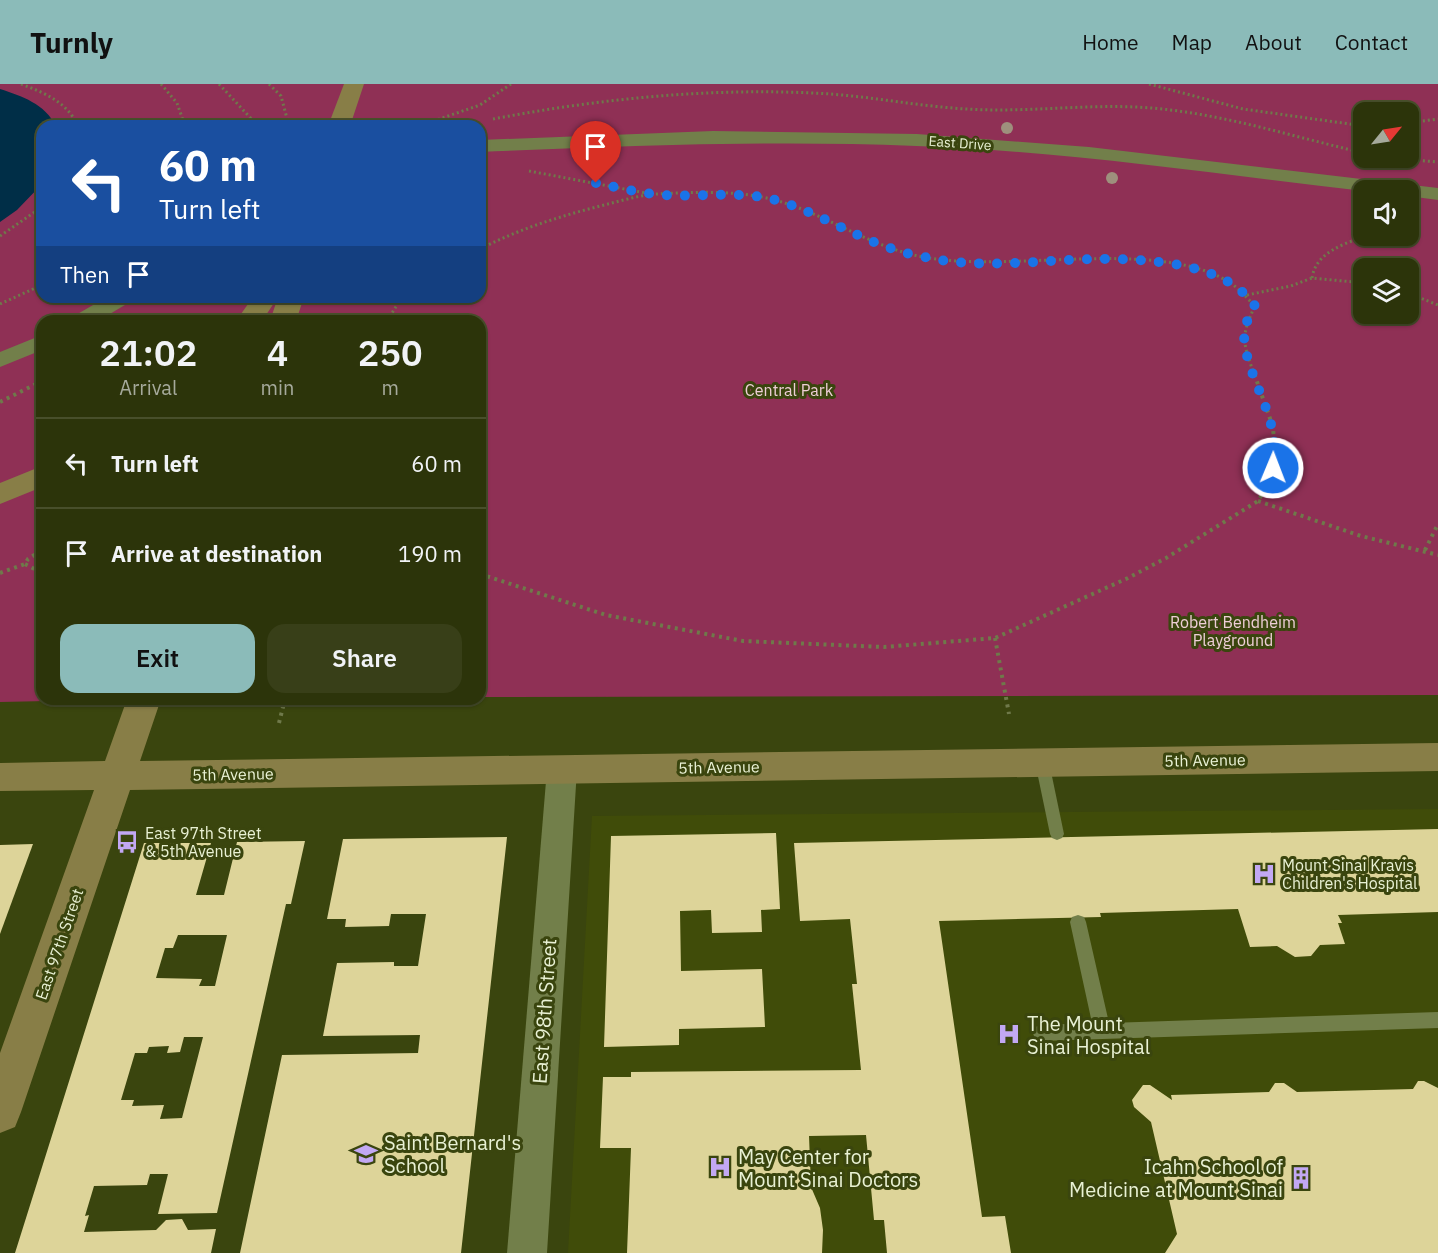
<!DOCTYPE html>
<html lang="en">
<head>
<meta charset="utf-8">
<style>
	body { margin:0; font-family:"IBM Plex Sans",sans-serif; background:#383f18; color:#f1f3f6; height:100vh; display:flex; flex-direction:column; font-size:22px; white-space:nowrap }
	* { box-sizing:border-box; margin:0 }
	p { font-size:20px; color:#a6aa9c }
	.icon { flex:none; width:33px; height:33px; fill:none; stroke:currentColor; stroke-width:2; stroke-linecap:round; stroke-linejoin:round }
	.map { position:relative; flex:1; overflow:hidden }
	.side { position:absolute; left:36px; top:231px; width:450px; height:390px; display:flex; flex-direction:column; background:#2c340a; border-radius:18px; box-shadow:0 2px 4px #0004,0 0 0 2px #484f2b }
	.side>* { flex:none }
	.top-card { position:absolute; left:36px; top:36px; width:450px; height:183px; border-radius:18px; box-shadow:0 2px 4px #0004,0 0 0 2px #484f2b; background:#1a4fa0; color:#fff; overflow:hidden }
	.needle { width:39px; rotate:60deg }
	.fabs { position:absolute; left:1353px; top:18px; display:grid; gap:12px }
	.fabs a { display:grid; place-items:center; width:66px; height:66px; border-radius:12px; background:#2c340a; box-shadow:0 2px 4px #0004,0 0 0 2px #484f2b; font-size:30px }
	.pin { position:absolute; display:grid; place-items:center; width:51px; height:51px; color:#fff; margin:-62px -26px; border-radius:50% 50% 50% 0; rotate:-45deg; box-shadow:0 0 6px #0007 }
	.pin .icon { rotate:45deg }
	.me { position:absolute; width:66px; margin:-33px; rotate:1deg; stroke-linejoin:round; filter:drop-shadow(0 0 4px #0008) }
	.turn { display:flex; align-items:center; gap:21px; height:126px; padding:0 24px; font-size:27px }
	.turn .icon { width:78px; height:78px; stroke-width:2.5 }
	.turn b { display:block; font-size:42px; line-height:51px }
	.then { display:flex; align-items:center; height:57px; padding:0 24px; background:#0003; gap:12px; font-size:22px }
	.eta { display:flex; justify-content:space-evenly; align-items:center; height:102px; text-align:center }
	.eta b { font-size:36px; font-weight:600; line-height:42px }
	.button { display:flex; gap:12px; margin-top:auto; padding:12px 24px }
	.button a { flex:1; height:69px; border-radius:18px; background:#8bbbb9; color:#111; font-size:24px; font-weight:600; line-height:69px; text-align:center }
	.button a+a { background:#383f18; color:#f1f3f6 }
	ul { padding:0; list-style:none }
	li { display:flex; align-items:center; gap:18px; height:90px; padding:0 24px; border-top:2px solid #484f2b }
	li div { flex:1 }
	li b { display:block; font-size:22px }
	li em { font-style:normal }
	header { display:flex; align-items:center; gap:36px; box-sizing:border-box; height:84px; padding:0 30px; background:#8bbbb9; color:#111 }
	header strong { font-size:28px }
	nav { display:flex; gap:33px; margin-inline-start:auto; font-size:21px }
	.map>svg:first-child { display:block }
	.built { fill:#404c09 }
	.green { fill:#8f3055; fill-rule:evenodd }
	.water { fill:#002e47 }
	.building { fill:#ddd499; fill-rule:evenodd }
	.lines { fill:none; stroke-linecap:round; stroke-linejoin:round }
	.path-far1 { stroke:#6f794a; stroke-width:3; stroke-dasharray:2 3; stroke-linecap:butt }
	.path { stroke:#6f794a; stroke-width:4; stroke-dasharray:3 4.5; stroke-linecap:butt }
	.lane { fill:#727f4a; fill-rule:evenodd }
	.street { fill:#727f4a; fill-rule:evenodd }
	.secondary { fill:#887e47; fill-rule:evenodd }
	.tree { fill:#9e907d }
	.route { stroke:#1a73e8; stroke-width:10; stroke-dasharray:0 18 }
	.labels { text-anchor:middle; dominant-baseline:central; stroke-width:6; stroke-linejoin:round; paint-order:stroke }
	.far-street-label { font-size:14px; fill:#e9f1d4; stroke:#3a450e }
	.park-label { font-size:16px; fill:#efced7; stroke:#3a450e }
	.street-label { font-size:16px; fill:#e9f1d4; stroke:#3a450e }
	.poi-label { font-size:16px; fill:#e9f1d4; stroke:#3a450e; text-anchor:start }
	.near-street-label { font-size:20px; fill:#e9f1d4; stroke:#3a450e }
	.near-poi-label { font-size:20px; fill:#e9f1d4; stroke:#3a450e; text-anchor:start }
</style>
</head>
<body>
<header>
<strong>Turnly</strong>
<nav><a>Home</a><a>Map</a><a>About</a><a>Contact</a></nav>
</header>
<div class="map">
<svg width="1438" height="1169" viewBox="0 0 1438 1169">
	<rect width="100%" height="100%" fill="#3a450e"/>
	<!-- built -->
	<path class="built" d="M1438,725V1169H568L592,732Z"/>
	<!-- green -->
	<path class="green" d="M0,0H1438V611L480,613V237H42V615H144L0,618ZM1364,28H1408V74H1364ZM42,42H480V213H42ZM1364,106H1408V152H1364ZM1364,184H1408V230H1364Z"/>
	<!-- water -->
	<path class="water" d="M0,5C22,12 45,20 56,42H42V100L17,126L0,138Z"/>
	<!-- building -->
	<g class="building">
		<path d="M1438,745V828L1338,831L1342,839H1338L1345,860L1320,861L1311,872L1295,873L1277,862L1250,863L1238,825L1100,829L1101,833L939,837L982,1133L1005,1132L1011,1169H887L884,1136H874L866,1051L809,1052L811,1103L820,1124L823,1146L822,1169H627L631,1064H600L603,993H631V988L861,986L852,900H857L850,835L800,837L794,759Z"/>
		<path d="M776,749L780,825L761,826L762,848L712,849L711,826L680,827L681,887L762,885L765,943L679,945V961L604,963L611,752Z"/>
		<path d="M507,753L461,1169H240L282,971L418,969L420,951L323,952L337,879L394,878V882H418L426,830H391L389,842L345,843L346,835H327L343,755Z"/>
		<path d="M305,757L291,820H286L217,1129L158,1130L168,1090H150L147,1101L94,1102L85,1132L89,1131L84,1148L156,1146L166,1136L182,1135L188,1146L216,1145L211,1169H15L144,759H211L196,811H224L237,758ZM178,851H227L215,902H199L202,895L156,894L165,864H173ZM184,953H203L182,1034L160,1035L164,1021L132,1022L134,1016H121L135,969H147L149,963L169,962L167,969L180,968Z"/>
		<path d="M33,760L0,850V761Z"/>
		<path d="M1418,997H1424L1438,1004V1169H1165L1177,1150L1151,1038L1134,1023L1132,1016L1143,1001H1150L1172,1016L1171,1011L1269,1008L1275,999H1284L1297,1008L1413,1005Z"/>
	</g>
	<g class="lines">
		<!-- path-far1 -->
		<g class="path-far1">
			<path d="M21,0C45,9 67,18 78,42"/>
			<path d="M161,0L177,19L185,42"/>
			<path d="M219,0L258,42"/>
			<path d="M269,0L281,12L289,42"/>
			<path d="M1149,0L1243,25L1364,42"/>
			<path d="M493,35C599,15 705,4 813,9C864,11 915,22 966,25C1028,29 1090,19 1151,24C1224,30 1294,53 1364,69"/>
			<path d="M1408,39L1438,35"/>
			<path d="M419,42L480,21L511,0"/>
			<path d="M457,42L471,39"/>
			<path d="M1388,74L1438,78"/>
			<path d="M529,87L651,110"/>
			<path d="M0,152L42,123"/>
			<path d="M480,165C521,144 564,131 608,120C624,116 641,111 657,110C695,108 738,106 775,116C826,130 870,163 923,173C1010,190 1161,152 1232,200C1240,206 1248,215 1255,222C1239,255 1244,260 1255,293"/>
			<path d="M1312,194C1316,168 1343,161 1364,152"/>
			<path d="M1408,209L1438,221"/>
			<path d="M1247,211L1291,202L1312,194L1364,199"/>
			<path d="M0,220L42,201"/>
			<path d="M387,237L402,213"/>
		</g>
		<!-- path -->
		<g class="path">
			<path d="M0,318L42,297"/>
			<path d="M1258,417L1361,452L1438,471"/>
			<path d="M1425,466L1438,440"/>
			<path d="M25,480L42,489"/>
			<path d="M0,489L25,480L28,475L42,466"/>
			<path d="M480,490L606,531L743,557L884,563L995,554L1128,494L1166,474L1258,417L1271,396L1275,372L1273,343L1255,292"/>
			<path d="M995,554L1009,630"/>
			<path d="M279,639L285,615"/>
		</g>
		<!-- lane -->
		<g class="lane">
			<path d="M1042,672L1047,674L1049,678L1064,750L1062,754L1057,756L1052,754L1050,750L1035,678L1037,674Z"/>
			<path d="M1078,831L1084,833L1086,838L1109,939L1438,928V944L1041,957L1035,955L1033,949L1035,943L1041,941L1092,939L1070,838L1072,833Z"/>
		</g>
		<!-- street -->
		<g class="street">
			<path d="M713,47L917,50L1089,63L1438,104V116L1408,112V106L1364,107C1215,90 1066,67 916,62C771,56 625,62 480,68V56Z"/>
			<path d="M107,213H133L130,218L98,237H71L74,232Z"/>
			<path d="M42,251V266L0,283V268Z"/>
			<path d="M562,673L573,676L577,685L547,1169H507L547,685L551,676Z"/>
		</g>
		<!-- secondary -->
		<g class="secondary">
			<path d="M344,0H364L350,42H328Z"/>
			<path d="M253,213H304L296,237H270L278,213L262,237H236Z"/>
			<path d="M42,382V403L0,420V399Z"/>
			<path d="M127,615H161L140,677L1438,659V687L130,706L21,1028L15,1043L0,1049V969L94,706L0,707V679L105,677Z"/>
		</g>
	</g>
	<!-- trees -->
	<g class="tree">
		<circle cx="1007" cy="44" r="6"/>
		<circle cx="1112" cy="94" r="6"/>
	</g>
	<g class="lines">
		<!-- route -->
		<path class="route" d="M596,99C615,103 635,108 654,110C693,115 733,106 772,115C814,126 852,152 893,165C910,171 929,174 946,177C1011,185 1073,171 1137,176C1178,179 1230,186 1255,222C1253,231 1244,238 1244,247C1243,293 1283,332 1273,384"/>
	</g>
	<!-- icons -->
	<defs>
		<g id="bus-bare" transform="scale(1.8)"><path d="M-5-6H5V4H4V6H2V4H-2V6H-4V4H-5ZM-3.5-4V0h7V-4ZM-3.5 1.2v1.5H-2V1.2ZM2 1.2v1.5H3.5V1.2Z" fill="#c2a8f3" stroke="#3a450e" stroke-width="2.5" paint-order="stroke"/></g>
		<g id="hospital-bare" transform="scale(1.8)"><path d="M-5-5h3v3.5h4V-5h3V5h-3V1.5h-4V5h-3Z" fill="#c2a8f3" stroke="#3a450e" stroke-width="2.5" paint-order="stroke"/></g>
		<g id="school-bare" transform="scale(1.8)"><path d="M0-5L7-2L0 1L-7-2ZM-4 1L0 2.5L4 1V4Q0 6-4 4Z" fill="#c2a8f3" stroke="#3a450e" stroke-width="2.5" paint-order="stroke"/></g>
		<g id="building-bare" transform="scale(1.8)"><path d="M-4-6H4V6H1V3H-1V6H-4ZM-2.5-4.3h1.7v1.8h-1.7ZM.8-4.3h1.7v1.8H.8ZM-2.5-1h1.7V.8h-1.7ZM.8-1h1.7V.8H.8Z" fill="#c2a8f3" stroke="#3a450e" stroke-width="2.5" paint-order="stroke"/></g>
	</defs>
	<g fill-rule="evenodd">
		<use href="#bus-bare" x="127" y="758"/>
		<use href="#hospital-bare" x="1264" y="790"/>
		<use href="#hospital-bare" x="1009" y="950"/>
		<use href="#school-bare" x="366" y="1070"/>
		<use href="#hospital-bare" x="720" y="1083"/>
		<use href="#building-bare" x="1301" y="1094"/>
	</g>
	<g class="labels">
		<!-- far-street labels -->
		<g class="far-street-label">
			<text transform="translate(960 59) rotate(4)">East Drive</text>
		</g>
		<!-- park labels -->
		<g class="park-label">
			<text x="789" y="306">Central Park</text>
			<text x="1233" y="538">Robert Bendheim<tspan x="1233" dy="18">Playground</tspan></text>
		</g>
		<!-- street labels -->
		<g class="street-label">
			<text transform="translate(1205 676) rotate(-1)">5th Avenue</text>
			<text transform="translate(719 683) rotate(-1)">5th Avenue</text>
			<text transform="translate(233 690) rotate(-1)">5th Avenue</text>
			<text transform="translate(59 860) rotate(-71)">East 97th Street</text>
		</g>
		<!-- poi labels -->
		<g class="poi-label">
			<text x="145" y="749">East 97th Street<tspan x="145" dy="18">&amp; 5th Avenue</tspan></text>
			<text x="1282" y="781">Mount Sinai Kravis<tspan x="1282" dy="18">Children's Hospital</tspan></text>
		</g>
		<!-- near-street labels -->
		<g class="near-street-label">
			<text transform="translate(544 927) rotate(-86)">East 98th Street</text>
		</g>
		<!-- near-poi labels -->
		<g class="near-poi-label">
			<text x="1027" y="939">The Mount<tspan x="1027" dy="23">Sinai Hospital</tspan></text>
			<text x="384" y="1058">Saint Bernard's<tspan x="384" dy="23">School</tspan></text>
			<text x="738" y="1072">May Center for<tspan x="738" dy="23">Mount Sinai Doctors</tspan></text>
			<text x="1283" y="1082" text-anchor="end">Icahn School of<tspan x="1283" dy="23">Medicine at Mount Sinai</tspan></text>
		</g>
	</g>
</svg>
<div class="fabs">
<a><svg class="needle" viewBox="-14 -14 28 28"><path d="M0-13l5 13h-10z" fill="#e53935"/><path d="M0 13l5-13h-10z" fill="#a6aa9c"/></svg></a>
<a><svg class="icon" aria-label="sound" viewBox="0 0 24 24"><path d="M4 9h4l5-4v14l-5-4H4zM17 9q2 3 0 6"/></svg></a>
<a><svg class="icon" aria-label="layers" viewBox="0 0 24 24"><path d="M12 4l9 5-9 5-9-5zM3 14l9 5 9-5"/></svg></a>
</div>
<div class="pin" style="left:596px;top:99px;background:#d93025"><svg class="icon" aria-label="arrive" viewBox="0 0 24 24"><path d="M6 21V4h12l-3 4 3 4H6"/></svg></div>
<svg class="me" style="left:1273px;top:384px" viewBox="-20 -20 40 40"><circle r="17" fill="#1a73e8" stroke="#fff" stroke-width="3"/><path d="M0-11L8 9 0 5-8 9z" fill="#fff"/></svg>
<div class="top-card">
<div class="turn"><svg class="icon" aria-label="left" viewBox="0 0 24 24"><path d="M17 20v-9H6M10 6l-5 5 5 5"/></svg><div><b>60 m</b>Turn left</div></div>
<div class="then">Then<svg class="icon" aria-label="arrive" viewBox="0 0 24 24"><path d="M6 21V4h12l-3 4 3 4H6"/></svg></div>
</div>
<section class="side">
<div class="eta">
<div><b>21:02</b><p>Arrival</p></div>
<div><b>4</b><p>min</p></div>
<div><b>250</b><p>m</p></div>
</div>
<ul>
<li><svg class="icon" aria-label="left" viewBox="0 0 24 24"><path d="M17 20v-9H6M10 6l-5 5 5 5"/></svg><div><b>Turn left</b></div><em>60 m</em></li>
<li><svg class="icon" aria-label="arrive" viewBox="0 0 24 24"><path d="M6 21V4h12l-3 4 3 4H6"/></svg><div><b>Arrive at destination</b></div><em>190 m</em></li>
</ul>
<div class="button"><a>Exit</a><a>Share</a></div>
</section>
</div>
</body>
</html>
